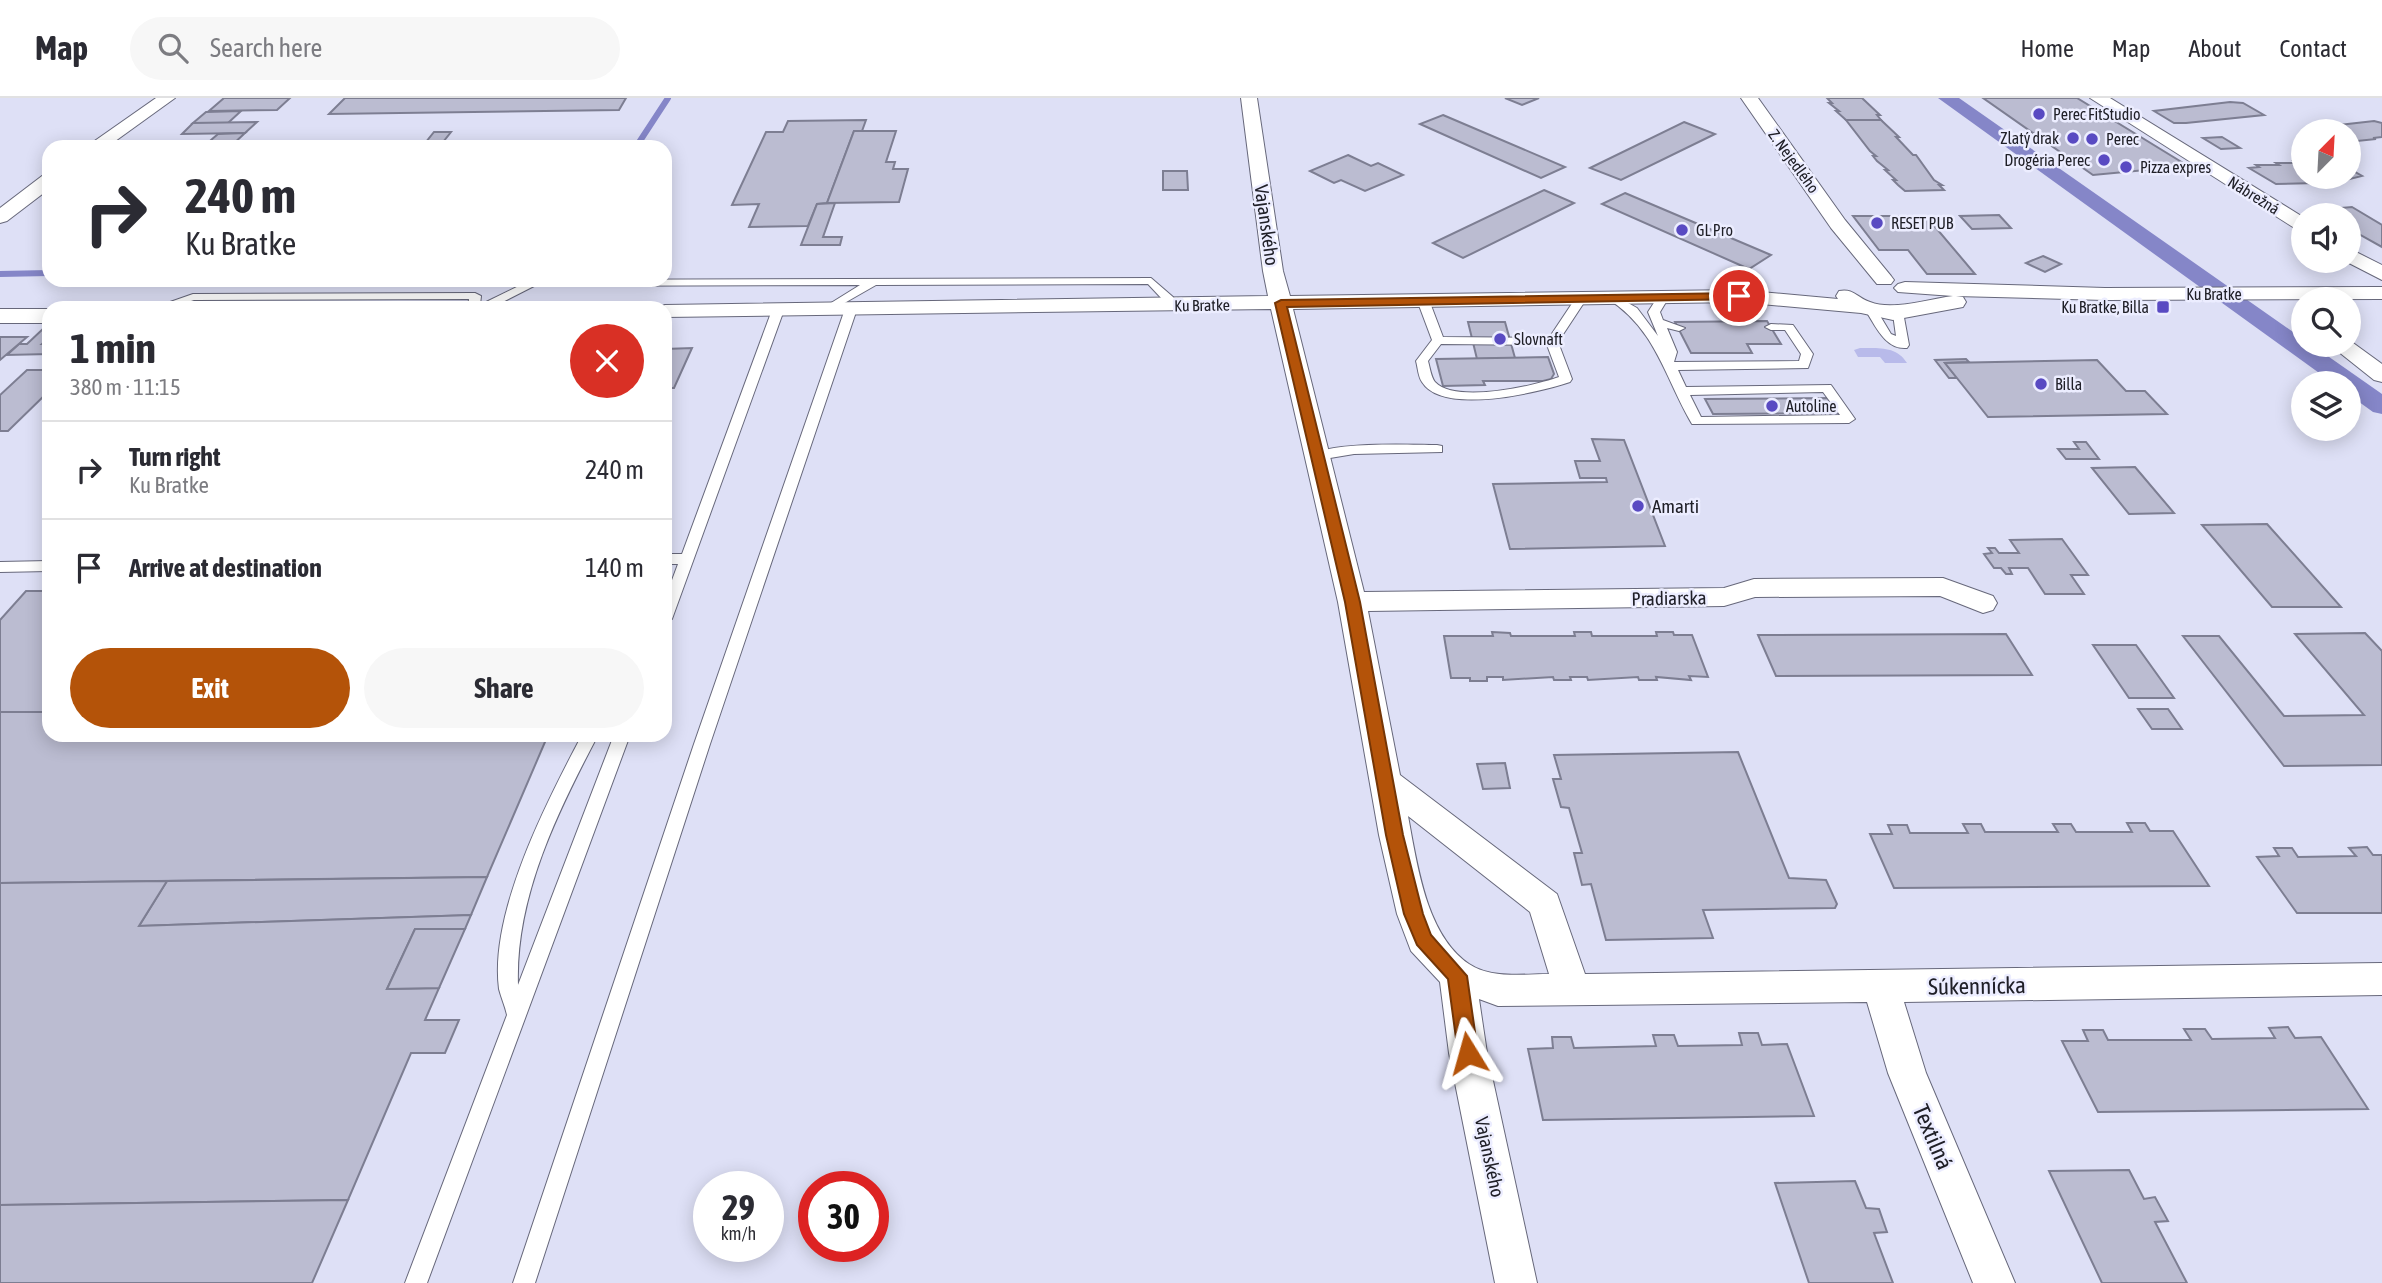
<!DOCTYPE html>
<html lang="en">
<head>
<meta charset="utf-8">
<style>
	body { margin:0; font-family:"Asap Condensed",sans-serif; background:#f7f7f7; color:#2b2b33; height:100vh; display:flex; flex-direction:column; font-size:26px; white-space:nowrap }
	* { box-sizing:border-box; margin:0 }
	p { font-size:23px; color:#7c7c81 }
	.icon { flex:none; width:38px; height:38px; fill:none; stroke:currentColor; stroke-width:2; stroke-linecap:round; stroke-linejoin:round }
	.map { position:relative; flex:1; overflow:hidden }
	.panel { position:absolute; left:42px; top:203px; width:630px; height:441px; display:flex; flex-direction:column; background:#fff; border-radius:21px; box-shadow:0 4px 18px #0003 }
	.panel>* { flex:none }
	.top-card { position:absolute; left:42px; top:42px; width:630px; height:147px; border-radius:21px; box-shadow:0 4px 18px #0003; background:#fff; color:#2b2b33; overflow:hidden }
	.needle { width:46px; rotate:24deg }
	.buttons { position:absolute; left:2291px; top:21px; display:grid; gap:14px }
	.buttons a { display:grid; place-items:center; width:70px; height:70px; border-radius:50%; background:#fff; box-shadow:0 4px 18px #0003; font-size:35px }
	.speed { position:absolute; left:693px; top:1073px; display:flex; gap:14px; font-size:35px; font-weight:700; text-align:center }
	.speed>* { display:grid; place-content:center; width:91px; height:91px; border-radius:50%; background:#fff; box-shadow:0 4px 18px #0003; line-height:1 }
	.speed small { font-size:18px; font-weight:400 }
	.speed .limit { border:10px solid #d22; background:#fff; color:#111 }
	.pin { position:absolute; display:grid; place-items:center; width:60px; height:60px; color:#fff; margin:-30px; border:4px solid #fff; border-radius:50%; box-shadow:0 2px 7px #0007 }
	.me { position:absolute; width:77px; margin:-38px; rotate:352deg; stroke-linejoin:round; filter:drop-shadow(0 0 5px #0008) }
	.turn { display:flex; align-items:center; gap:24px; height:147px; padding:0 28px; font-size:32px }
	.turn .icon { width:91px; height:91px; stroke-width:2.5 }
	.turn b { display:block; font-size:49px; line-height:60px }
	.round { display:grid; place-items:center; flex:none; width:74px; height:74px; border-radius:37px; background:#f7f7f7 }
	.overview { display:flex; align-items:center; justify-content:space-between; height:119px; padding:0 28px }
	h1 { font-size:42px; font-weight:700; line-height:52px }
	.action { display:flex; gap:14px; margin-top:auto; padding:14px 28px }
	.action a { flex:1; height:80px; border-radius:42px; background:#b45309; color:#fff; font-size:28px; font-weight:700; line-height:80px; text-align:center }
	.action a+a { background:#f7f7f7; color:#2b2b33 }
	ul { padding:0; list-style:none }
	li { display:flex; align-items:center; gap:21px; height:98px; padding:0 28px; border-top:2px solid #e1e1e2 }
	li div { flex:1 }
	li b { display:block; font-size:26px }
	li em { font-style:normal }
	header { display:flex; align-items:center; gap:42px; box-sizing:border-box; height:98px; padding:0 35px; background:#fff; border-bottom:2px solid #e1e1e2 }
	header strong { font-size:33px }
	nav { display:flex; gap:38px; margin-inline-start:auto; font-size:24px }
	.search { width:490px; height:63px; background:#f7f7f7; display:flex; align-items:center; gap:18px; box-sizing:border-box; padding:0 24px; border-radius:38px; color:#7c7c81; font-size:26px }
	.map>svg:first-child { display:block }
	.green { fill:#b8baea }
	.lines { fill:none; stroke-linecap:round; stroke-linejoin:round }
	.stream { stroke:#8586c8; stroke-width:6 }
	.canal { fill:#8586c8; fill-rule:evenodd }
	.building { fill:#bbbcd1; stroke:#7d7e92; stroke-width:2 }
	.service-casing { stroke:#67687b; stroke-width:2 }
	.minor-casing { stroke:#67687b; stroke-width:2 }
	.service { fill:#fff; fill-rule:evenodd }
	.minor { fill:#fff; fill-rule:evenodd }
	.route { fill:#b45309; stroke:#753606; stroke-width:2 }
	.poi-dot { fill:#594ac2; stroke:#ecedff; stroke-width:2.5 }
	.labels { text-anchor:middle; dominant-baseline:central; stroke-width:5; stroke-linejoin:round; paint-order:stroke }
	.far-poi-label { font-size:16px; fill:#202028; stroke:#ecedff; text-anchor:start }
	.far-street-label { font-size:16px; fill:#202028; stroke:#ecedff }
	.street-label { font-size:19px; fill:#202028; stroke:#ecedff }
	.poi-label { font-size:19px; fill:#202028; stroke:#ecedff; text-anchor:start }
	.near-street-label { font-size:23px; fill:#202028; stroke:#ecedff }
</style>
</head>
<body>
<header>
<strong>Map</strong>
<div class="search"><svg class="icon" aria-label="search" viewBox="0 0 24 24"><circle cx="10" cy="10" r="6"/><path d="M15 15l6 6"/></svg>Search here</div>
<nav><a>Home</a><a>Map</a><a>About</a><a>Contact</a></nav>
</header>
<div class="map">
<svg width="2382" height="1185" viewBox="0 0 2382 1185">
	<rect width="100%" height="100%" fill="#dee0f6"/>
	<!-- green -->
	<path class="green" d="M1860,250C1878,250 1897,248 1907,265H1885L1880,259H1858L1854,252Z"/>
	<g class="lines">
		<!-- stream -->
		<g class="stream">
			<path d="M636,49L668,0"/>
			<path d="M0,176L49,175"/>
		</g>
		<!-- canal -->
		<path class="canal" d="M1938,0H1959L2303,241V247H2312L2382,296V316L2373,314L2348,296V285H2333Z"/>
	</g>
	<!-- building -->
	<g class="building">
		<path d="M224,0H290L277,12L209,13Z"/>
		<path d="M345,0H626L619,12L329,16Z"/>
		<path d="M1505,0H1539L1522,7Z"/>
		<path d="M1827,0H1862L1880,17H1877L1881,22H1846L1836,13H1839L1829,5H1832Z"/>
		<path d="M1983,0H2077L2188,68L2093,77Z"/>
		<path d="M2230,4L2243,5L2264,17L2186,25H2174L2154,13Z"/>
		<path d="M241,13L228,25H193L206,14Z"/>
		<path d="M1443,17L1565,69L1541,80L1420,26Z"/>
		<path d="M866,22L862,33H854L827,105L817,106L808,128L749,129L759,106L732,107L766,34H783L788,23Z"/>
		<path d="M1846,22H1881L1899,39H1896L1913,57H1916L1934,82L1942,87H1939L1944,92L1905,93L1898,87L1893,82H1896L1885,72H1888L1877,63L1873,58H1876L1870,53Z"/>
		<path d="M2374,23L2382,25V39L2373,40L2376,41L2348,44V33H2318L2313,30Z"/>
		<path d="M257,24L245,35L182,36L193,25Z"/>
		<path d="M1684,24L1715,36L1621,82L1590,70Z"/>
		<path d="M854,33H896L886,64H895L893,71H908L899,104L827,105Z"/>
		<path d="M434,34H451L439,49H422Z"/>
		<path d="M245,35L230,49H203L218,36Z"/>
		<path d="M2222,39L2240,50L2221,51L2203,40Z"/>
		<path d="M1348,57L1371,68L1378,65L1403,77L1365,93L1341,82L1334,85L1310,73Z"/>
		<path d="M2294,63H2303V79H2348V70L2362,78L2346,82L2343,80L2318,85L2276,86L2249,70L2259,69L2256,67H2279L2276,65H2297Z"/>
		<path d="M1163,73H1187L1188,92H1163Z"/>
		<path d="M1544,92L1574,105L1463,160L1433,145Z"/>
		<path d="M1625,95L1771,157L1749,171L1602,106Z"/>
		<path d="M835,105L823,139H842L840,147H801L817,106Z"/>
		<path d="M2352,109L2382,127V149L2348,130V117H2328L2318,112Z"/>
		<path d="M1999,117L2011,130L1972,131L1960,118Z"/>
		<path d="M1853,118H1926L1975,176H1927L1908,152H1879Z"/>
		<path d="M2043,158L2061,166L2045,174L2026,165Z"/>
		<path d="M1767,223L1781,246H1747L1752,255H1691L1675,224Z"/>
		<path d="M1468,224H1505L1515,260L1477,261Z"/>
		<path d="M45,229H49V240L42,246H49V256L7,257L19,246H27Z"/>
		<path d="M0,239H27L0,262Z"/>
		<path d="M692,250L674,290H665V251Z"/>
		<path d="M1548,259L1554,276L1551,281L1543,283H1483L1485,287L1443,288L1436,261Z"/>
		<path d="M1966,261L1969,264L1945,265L1957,280H1949L1935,262Z"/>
		<path d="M2097,262L2126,293H2145L2167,316L1988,319L1945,265Z"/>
		<path d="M27,272H49V293L8,333H0V297Z"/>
		<path d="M1830,300L1839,315L1713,316L1705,301Z"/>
		<path d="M1592,341L1624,342L1665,448L1510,451L1493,386L1607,384L1606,380H1580L1575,363H1600Z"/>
		<path d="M2074,344H2086L2099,361H2066L2058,351H2079Z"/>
		<path d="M2135,369L2174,415L2129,416L2092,370Z"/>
		<path d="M2267,426L2341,509H2272L2202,427Z"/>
		<path d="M2062,441L2088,477H2071L2084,496H2045L2028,470H2009L2012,476H2006L2001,470H1994L1984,456L1992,455L1988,450H1995L1999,455H2019L2010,442Z"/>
		<path d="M26,493H49V614H0V522Z"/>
		<path d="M1492,534L1510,535L1511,538H1575L1574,534H1591L1592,538H1657L1656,534H1673L1674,537H1692L1708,579L1689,578L1691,582L1656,579L1657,582H1639L1638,579L1588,582L1587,579H1570L1571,582H1554L1553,579L1503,582V579H1487V583H1470V580H1451L1444,538H1493Z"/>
		<path d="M2365,535L2382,553V667L2284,668L2183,538H2219L2284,618L2364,617L2295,536Z"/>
		<path d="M2006,536L2032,577L1776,578L1758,537Z"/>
		<path d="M2093,547H2136L2174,600H2129Z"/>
		<path d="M2138,611H2168L2182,631H2152Z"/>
		<path d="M0,614H49V637H548L487,779L0,785Z"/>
		<path d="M1738,654L1789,780L1826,782L1837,806L1835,810L1703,812L1713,840L1606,842L1591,786L1582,787L1574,755H1582L1569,710L1561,709L1553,681H1561L1554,657Z"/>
		<path d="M1505,665L1510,690L1483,691L1477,666Z"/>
		<path d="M2127,725H2145L2150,733H2173L2209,788L1894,790L1870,736H1892L1888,727H1907L1910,735H1968L1963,726H1981L1985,734H2058L2053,726H2071L2076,734H2132Z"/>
		<path d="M2367,749L2373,757H2382V815H2297L2257,759L2279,758L2274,750H2292L2298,759L2356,758L2349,750Z"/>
		<path d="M487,779L471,817L139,828L167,783Z"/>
		<path d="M167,783L139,828L471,817L465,831H415L387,891L439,890L425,922H459L445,955H411L348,1102L0,1107V785Z"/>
		<path d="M415,831H465L439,890L387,891Z"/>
		<path d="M2288,929L2295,940L2321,939L2368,1011L2098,1014L2062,943H2088L2083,932H2103L2108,942H2191L2184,931H2205L2212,941L2275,940L2269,930Z"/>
		<path d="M1739,935H1758L1762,947L1787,946L1814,1018L1543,1022L1528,951L1553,950L1552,939H1571L1574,950L1656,948L1653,937H1674L1678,948L1742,947Z"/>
		<path d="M2129,1072L2144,1101L2155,1099L2168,1123L2155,1124L2187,1185H2102L2049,1073Z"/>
		<path d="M1855,1083L1866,1110L1879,1111L1887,1134L1874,1135L1893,1185H1809L1775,1085Z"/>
		<path d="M348,1102L312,1185H0V1107Z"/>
	</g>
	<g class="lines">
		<!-- service casing -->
		<g class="service-casing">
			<g id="service">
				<path d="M1151,180L1173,199V209H1165L1163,202L1148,186L876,187L827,215L823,214V210L860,187L534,188L491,210H468L469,201L194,202L170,210H153L193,196L475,195L481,198L480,207L531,182Z"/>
				<path d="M1612,196L1637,210L1658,238L1648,214L1659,197H1667L1669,199L1660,214L1663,222L1685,230L1679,233L1667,230L1677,254L1674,264L1799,263L1801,256L1785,232H1771L1765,229L1771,226L1793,227L1813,256L1808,270L1678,272L1686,289L1831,287L1855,321L1849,325L1692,326C1665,280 1656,231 1608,201V197ZM1823,294L1840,317L1701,319L1690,297Z"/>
				<path d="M1581,197L1587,200L1558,244L1572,281L1570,284C1540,294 1443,318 1422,284C1418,278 1418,270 1416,263L1432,242L1417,202L1419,200L1429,202L1443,239L1549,240L1577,198ZM1441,246L1547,247L1559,279C1534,288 1456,306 1435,284C1431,279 1430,270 1428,263Z"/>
				<path d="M851,208L857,211L710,646L535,1185H513L694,646L845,211Z"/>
				<path d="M778,209L784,212L672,521L665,526V501L678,466H665V456H682L772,212Z"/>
				<path d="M1872,210L1876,211L1891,236L1896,238L1893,216L1903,214L1909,247L1907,250C1886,252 1876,229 1866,213Z"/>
				<path d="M1437,347L1442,348V354L1354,356L1318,362L1311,358C1329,343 1411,347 1437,347Z"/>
				<path d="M49,463V473L0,474V464Z"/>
				<path d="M582,637H598C558,713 515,799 518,887L614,637H630L427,1185H405L507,917C505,908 501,899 499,891C489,815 547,703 582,637Z"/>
			</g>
		</g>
		<!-- minor casing -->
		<g class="minor-casing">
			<g id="minor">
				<path d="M156,0H175L107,49H86Z"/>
				<path d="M1241,0H1257L1283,173L1290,198L1739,192L1838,201L1836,198L1839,193C1854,190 1857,200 1870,204C1892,213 1928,201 1953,198L1898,194L1894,190L1898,186L1905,184L2105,190L2382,189V201L2105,202L1956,198L1963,199L1966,204L1963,209L1893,222L1861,215L1739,204L1293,211L1364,494L1724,490L1754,481L1943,480L1993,498L1997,505L1993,512L1983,515L1940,498L1755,499L1724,508L1368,513L1400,677L1557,796L1585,876L2382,865V897L1904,904L1926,975L2015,1185H1973L1888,975L1867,904L1498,908L1479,901L1487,955L1537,1185H1495L1449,955L1440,884L1411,853L1397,816L1379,737L1338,504L1271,211L665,219V210H656L665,207L1268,198L1263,173ZM1408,718L1530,814L1549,876C1524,876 1491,881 1469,866C1426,837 1417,766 1408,718Z"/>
				<path d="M1741,0H1758L1845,122L1891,178L1894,182L1891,186H1877L1831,130Z"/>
				<path d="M2090,0H2110L2303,119V133L2296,131Z"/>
				<path d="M49,76V91L7,123L0,125V110L42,78Z"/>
				<path d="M2348,150L2382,167V182L2345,163H2348Z"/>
				<rect x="0" y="211" width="49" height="14"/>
				<path d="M2349,242L2382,266V284L2374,282L2330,247H2348Z"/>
			</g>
		</g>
		<!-- service -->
		<use href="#service" class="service"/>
		<!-- minor -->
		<use href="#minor" class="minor"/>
	</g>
	<!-- route -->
	<path class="route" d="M1739,195L1743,196V201L1287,209L1360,504L1403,737L1423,816L1431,837L1467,878L1478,955L1475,961L1468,964L1461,961L1458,955L1448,881L1417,847L1404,816L1386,737L1345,504L1275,205L1281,202Z"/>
	<!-- markers -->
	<g class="poi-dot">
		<circle cx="2039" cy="16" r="7"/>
		<circle cx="2073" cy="40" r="7"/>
		<circle cx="2092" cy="41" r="7"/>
		<circle cx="2104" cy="62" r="7"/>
		<circle cx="2126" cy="69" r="7"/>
		<circle cx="1877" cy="125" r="7"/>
		<circle cx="1682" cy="132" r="7"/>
		<rect x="2156" y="202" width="14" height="14" rx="3.5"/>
		<circle cx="1500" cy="241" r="7"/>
		<circle cx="2041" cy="286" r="7"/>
		<circle cx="1772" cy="308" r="7"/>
		<circle cx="1638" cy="408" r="7"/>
	</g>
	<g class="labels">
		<!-- far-poi labels -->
		<g class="far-poi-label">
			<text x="2053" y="16">Perec FitStudio</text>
			<text x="2059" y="40" text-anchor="end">Zlatý drak</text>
			<text x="2106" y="41">Perec</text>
			<text x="2090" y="62" text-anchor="end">Drogéria Perec</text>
			<text x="2140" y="69">Pizza expres</text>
			<text x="1891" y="125">RESET PUB</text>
			<text x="1696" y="132">GL Pro</text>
			<text x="2149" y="209" text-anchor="end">Ku Bratke, Billa</text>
			<text x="1514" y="241">Slovnaft</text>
			<text x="2055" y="286">Billa</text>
			<text x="1786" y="308">Autoline</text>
		</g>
		<!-- far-street labels -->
		<g class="far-street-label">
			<text transform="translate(1794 63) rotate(54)">Z. Nejedlého</text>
			<text transform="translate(2254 97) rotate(32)">Nábrežná</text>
			<text x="2214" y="196">Ku Bratke</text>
			<text transform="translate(1202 207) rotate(-1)">Ku Bratke</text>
		</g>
		<!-- street labels -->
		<g class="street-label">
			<text transform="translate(1267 127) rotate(82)">Vajanského</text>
			<text transform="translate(1669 500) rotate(-1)">Pradiarska</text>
			<text transform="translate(1490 1059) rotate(78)">Vajanského</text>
		</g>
		<!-- poi labels -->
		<g class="poi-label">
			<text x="1652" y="408">Amarti</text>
		</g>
		<!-- near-street labels -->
		<g class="near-street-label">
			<text transform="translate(1977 888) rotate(-1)">Súkennícka</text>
			<text transform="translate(1933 1039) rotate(67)">Textilná</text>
		</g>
	</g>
</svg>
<div class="buttons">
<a><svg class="needle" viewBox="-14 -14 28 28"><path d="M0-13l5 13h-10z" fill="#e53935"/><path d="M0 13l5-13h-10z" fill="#7c7c81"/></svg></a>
<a><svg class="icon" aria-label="sound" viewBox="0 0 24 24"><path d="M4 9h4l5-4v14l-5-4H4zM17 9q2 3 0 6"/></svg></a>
<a><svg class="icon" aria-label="search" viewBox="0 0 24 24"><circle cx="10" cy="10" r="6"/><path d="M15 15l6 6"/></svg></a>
<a><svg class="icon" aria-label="layers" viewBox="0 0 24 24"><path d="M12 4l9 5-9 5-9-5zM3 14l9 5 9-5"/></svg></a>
</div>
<div class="speed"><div>29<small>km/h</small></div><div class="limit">30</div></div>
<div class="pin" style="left:1739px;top:198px;background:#d93025"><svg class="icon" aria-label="arrive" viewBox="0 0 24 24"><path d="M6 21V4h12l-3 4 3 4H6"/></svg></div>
<svg class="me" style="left:1468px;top:955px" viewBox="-20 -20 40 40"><path d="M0-17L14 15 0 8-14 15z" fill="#b45309" stroke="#fff" stroke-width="4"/></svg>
<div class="top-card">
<div class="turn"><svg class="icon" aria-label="right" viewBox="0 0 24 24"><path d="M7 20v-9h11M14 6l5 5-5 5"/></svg><div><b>240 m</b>Ku Bratke</div></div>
</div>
<section class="panel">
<div class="overview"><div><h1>1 min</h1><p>380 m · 11:15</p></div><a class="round" style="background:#d93025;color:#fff"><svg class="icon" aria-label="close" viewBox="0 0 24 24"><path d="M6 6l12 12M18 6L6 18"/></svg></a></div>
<ul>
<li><svg class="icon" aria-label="right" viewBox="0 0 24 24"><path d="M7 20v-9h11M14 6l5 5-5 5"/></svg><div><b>Turn right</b><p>Ku Bratke</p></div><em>240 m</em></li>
<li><svg class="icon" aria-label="arrive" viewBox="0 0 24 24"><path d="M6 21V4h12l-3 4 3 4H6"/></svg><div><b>Arrive at destination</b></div><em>140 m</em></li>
</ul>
<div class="action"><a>Exit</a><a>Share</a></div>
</section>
</div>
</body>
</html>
